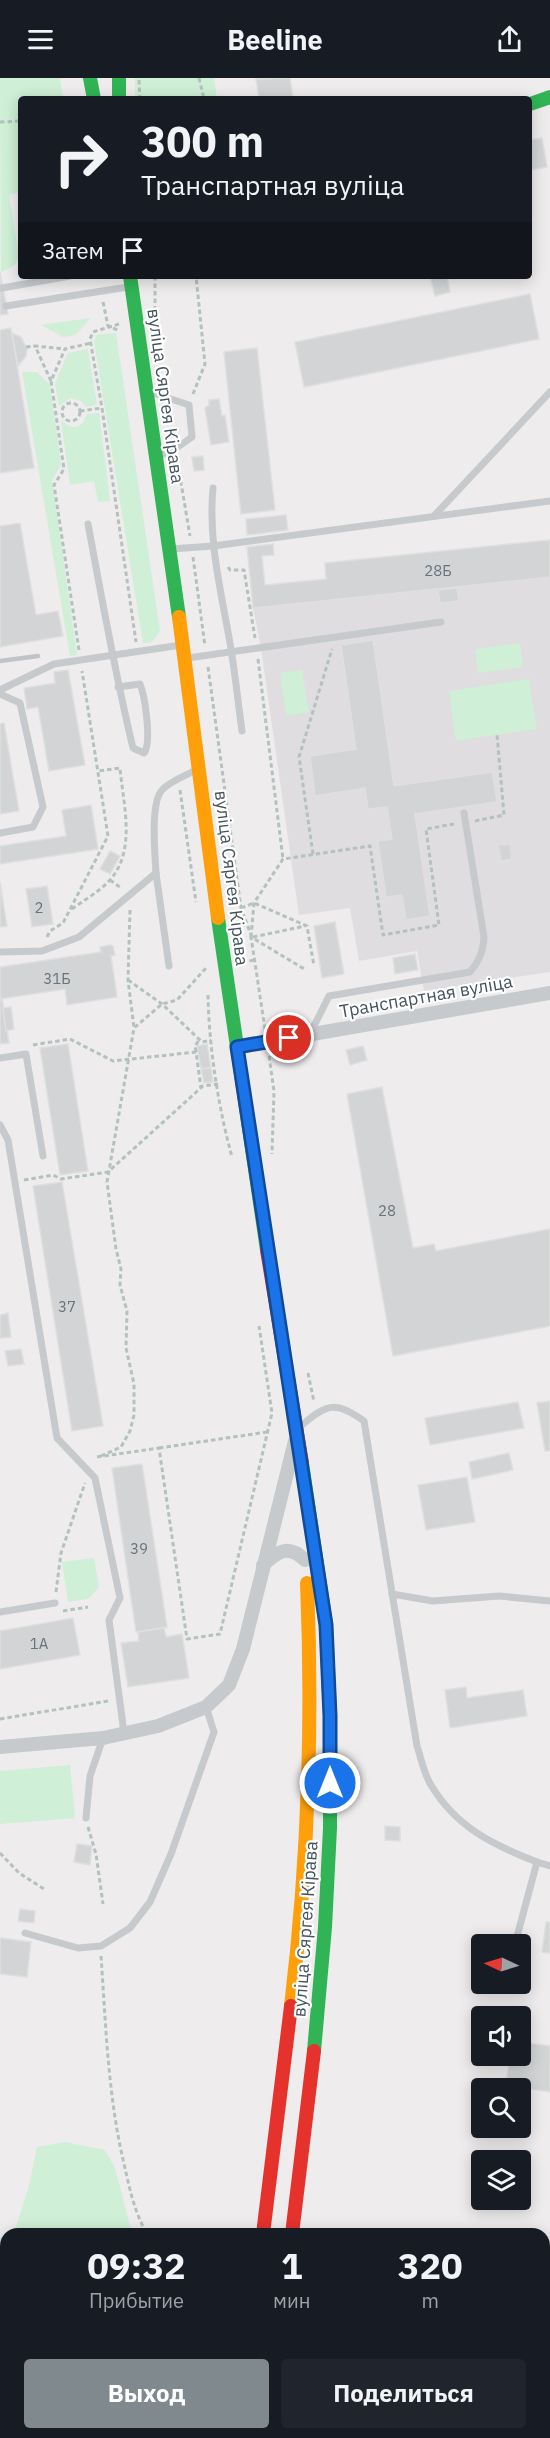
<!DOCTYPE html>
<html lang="ru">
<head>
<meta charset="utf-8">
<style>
	body { margin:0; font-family:"IBM Plex Sans",sans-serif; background:#20242c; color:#f1f3f6; height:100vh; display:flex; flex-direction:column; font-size:22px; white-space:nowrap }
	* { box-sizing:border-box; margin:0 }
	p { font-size:20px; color:#9ea1a6 }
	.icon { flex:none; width:33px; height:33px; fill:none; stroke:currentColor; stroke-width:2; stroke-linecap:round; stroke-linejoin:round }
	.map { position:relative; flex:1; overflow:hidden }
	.details { position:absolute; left:0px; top:2150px; width:550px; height:212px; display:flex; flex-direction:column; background:#171b24; border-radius:18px 18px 0 0; box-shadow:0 3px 15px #0003 }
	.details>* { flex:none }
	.banner { position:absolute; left:18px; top:18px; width:514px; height:183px; border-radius:6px; box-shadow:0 3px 15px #0003; background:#171b24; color:#f1f3f6; overflow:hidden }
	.needle { width:39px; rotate:274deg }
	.tools { position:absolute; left:471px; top:1856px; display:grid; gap:12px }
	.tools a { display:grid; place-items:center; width:60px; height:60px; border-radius:6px; background:#171b24; box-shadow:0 3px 15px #0003; font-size:30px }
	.pin { position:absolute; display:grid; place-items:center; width:51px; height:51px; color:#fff; margin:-26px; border:3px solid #fff; border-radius:50%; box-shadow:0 2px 6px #0007 }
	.me { position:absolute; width:66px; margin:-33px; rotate:0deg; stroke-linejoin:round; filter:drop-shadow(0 0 4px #0008) }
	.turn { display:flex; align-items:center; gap:21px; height:126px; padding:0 24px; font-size:27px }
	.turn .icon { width:78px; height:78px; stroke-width:2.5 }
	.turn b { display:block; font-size:42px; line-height:51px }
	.then { display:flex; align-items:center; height:57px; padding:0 24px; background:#0003; gap:12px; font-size:22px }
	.eta { display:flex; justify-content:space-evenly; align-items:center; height:102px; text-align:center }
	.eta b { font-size:36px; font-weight:700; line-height:42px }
	.cta { display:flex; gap:12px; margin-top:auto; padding:12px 24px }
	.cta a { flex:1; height:69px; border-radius:6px; background:#7f898e; color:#fff; font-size:24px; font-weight:700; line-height:69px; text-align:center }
	.cta a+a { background:#20242c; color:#f1f3f6 }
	header { display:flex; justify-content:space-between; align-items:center; height:78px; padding:0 24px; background:#171b24; font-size:27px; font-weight:700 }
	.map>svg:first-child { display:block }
	.education { fill:#dfdddf }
	.green { fill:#cfefd6 }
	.building { fill:#d3d4d6; stroke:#dfdee0; stroke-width:1.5 }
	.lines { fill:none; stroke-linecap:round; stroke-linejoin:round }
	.path { stroke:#b3c2bc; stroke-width:3; stroke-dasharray:4.5 3; stroke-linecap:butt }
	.lane { stroke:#c6cacc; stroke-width:7 }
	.street { stroke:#c6cacc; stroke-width:14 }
	.fast { stroke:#30b455; stroke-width:14 }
	.slow { stroke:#ff9f0a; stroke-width:14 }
	.jam { stroke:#e5322d; stroke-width:14 }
	.rail { stroke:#c1c4c6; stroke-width:4.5 }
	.route-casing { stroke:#114b97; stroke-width:15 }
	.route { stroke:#1a73e8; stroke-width:10 }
	.labels { text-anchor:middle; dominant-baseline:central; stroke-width:4.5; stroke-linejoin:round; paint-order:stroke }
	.number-label { font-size:15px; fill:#68747b }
	.street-label { font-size:18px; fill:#43535b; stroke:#fff }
</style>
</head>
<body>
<header><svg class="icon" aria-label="menu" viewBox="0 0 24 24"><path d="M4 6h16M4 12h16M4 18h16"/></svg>Beeline<svg class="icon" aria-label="share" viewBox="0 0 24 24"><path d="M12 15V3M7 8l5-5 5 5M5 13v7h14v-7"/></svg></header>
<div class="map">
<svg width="550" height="2360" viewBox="0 0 550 2360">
	<rect width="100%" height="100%" fill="#eeeced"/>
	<!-- education -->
	<path class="education" d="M550,499V894L424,913L417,873L359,883L350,830L299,837L261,570L253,530Z"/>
	<!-- green -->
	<g class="green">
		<path d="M0,0H60L63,21H21V114L9,117L19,177C17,188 11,190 1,194Z"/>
		<path d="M135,0H214L217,21H135Z"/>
		<path d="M91,240L75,257L63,259L41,247Z"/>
		<path d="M116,255L160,553L152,564L143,565L94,263L97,257Z"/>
		<path d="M88,271L97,327L86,329L81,323L71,320L59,328L55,305L68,275Z"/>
		<path d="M22,294H37L50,307L61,387L52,402L77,577L70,578Z"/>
		<path d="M99,335L110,423L98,424L94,403L70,407L61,342C68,349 75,352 83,345L87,336Z"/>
		<path d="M520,565L523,589L478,595L475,571Z"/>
		<path d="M302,592L309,634L286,638L280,595Z"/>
		<path d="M529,601L537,651L456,663L449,613Z"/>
		<path d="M94,1480L99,1509L88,1521L68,1524L62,1484Z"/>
		<path d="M70,1687L75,1740L0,1746V1693Z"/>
		<path d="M65,2064L105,2072L115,2090L132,2155H14L29,2108L37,2069Z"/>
		<path d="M6,2158V2219L0,2218V2159Z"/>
		<path d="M0,2285L6,2286V2355H80L72,2360H0Z"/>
	</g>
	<!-- building -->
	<g class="building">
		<path d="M290,0L293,21H259L256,1Z"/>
		<path d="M542,60L547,89L530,92V62Z"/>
		<path d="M0,194L8,236L0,237Z"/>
		<path d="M430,198H447L450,214L435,218Z"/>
		<path d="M530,216L539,261L304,309L295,264Z"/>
		<path d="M11,250L34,390L0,395V252Z"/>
		<path d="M12,255L21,259L27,271L26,278L18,288Z"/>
		<path d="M257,270L275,432L241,436L224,274Z"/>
		<path d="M219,321L222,338L225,337L229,364L211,367L205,330L209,327V322Z"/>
		<path d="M203,378L204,392L194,393L192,379Z"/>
		<path d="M286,437L288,452L247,457L246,441Z"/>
		<path d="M20,445L36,537L58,533L63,558L0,569V448Z"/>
		<path d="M550,462V499L253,530L247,469L273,466L274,477L262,478L265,507L326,501L325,485Z"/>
		<path d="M457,510L459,523L440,525L438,512Z"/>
		<path d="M373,562L394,708L492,694L497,724L415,736L430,838L406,842L402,817L386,819L378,763L392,761L387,729L368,731L365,710L315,718L310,678L356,671L341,567Z"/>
		<path d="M68,592L85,687L49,693L38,629L27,631L24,610L55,605L54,594Z"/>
		<path d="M4,645L19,733L0,736V646Z"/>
		<path d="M91,727L98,771L0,786V768L66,758L62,732Z"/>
		<path d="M510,766L512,781L501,783L498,767Z"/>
		<path d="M110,773L120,778L110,796L100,791Z"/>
		<path d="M0,804L7,848L0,849Z"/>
		<path d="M47,808L53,846L32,849L26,811Z"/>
		<path d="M335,844L344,896L322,900L314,848Z"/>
		<path d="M110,867L113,868L115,877L111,878L117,919L67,927L65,911L0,921V889L101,874L100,869Z"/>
		<path d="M415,876L418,892L395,896L393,880Z"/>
		<path d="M2,920L9,965L0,966V921Z"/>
		<path d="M11,929L14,951L6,953L3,930Z"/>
		<path d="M68,966L88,1093L60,1097L40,970Z"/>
		<path d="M207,966L211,990L201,991L197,968Z"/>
		<path d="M363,968L367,982L350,987L346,972Z"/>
		<path d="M211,990L213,1004L204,1005L201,991Z"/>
		<path d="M382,1009L413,1170L434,1166L436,1173L550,1151V1248L393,1278L347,1016Z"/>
		<path d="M62,1104L103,1348L72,1353L33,1108Z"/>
		<path d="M8,1235L11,1259L0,1260V1237Z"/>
		<path d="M21,1271L24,1286L8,1288L5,1273Z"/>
		<path d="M550,1323V1373H545L537,1325Z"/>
		<path d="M518,1324L524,1350L430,1367L425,1340Z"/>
		<path d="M509,1375L513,1392L472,1401L469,1384Z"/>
		<path d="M142,1386L167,1549L136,1554L112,1390Z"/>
		<path d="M467,1399L475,1444L426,1452L418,1407Z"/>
		<path d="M73,1540L80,1577L0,1591V1553Z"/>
		<path d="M164,1550L166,1559L182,1556L189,1600L128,1609L121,1565L139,1563L138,1554Z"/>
		<path d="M466,1609L467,1620L523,1612L527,1638L450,1650L445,1612Z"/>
		<path d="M385,1748L400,1749V1763L385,1762Z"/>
		<path d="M77,1766L92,1768L90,1787L74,1784Z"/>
		<path d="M20,1831L35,1833L34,1845L18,1843Z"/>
		<path d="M546,1844H550V1875L542,1874Z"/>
		<path d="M0,1860L31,1864L27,1899L0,1896Z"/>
		<path d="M520,1964L550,1968V2014L506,2007L510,1977H520Z"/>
	</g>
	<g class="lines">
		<!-- path -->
		<g class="path">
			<path d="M199,0L204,21"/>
			<path d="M139,2L140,21"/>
			<path d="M0,44L21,43"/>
			<path d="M155,198V233"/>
			<path d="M103,224L108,248L120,253"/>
			<path d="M119,246L93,254L90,261L102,330L136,564"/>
			<path d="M26,269L35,268"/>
			<path d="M51,303L35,268L65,271"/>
			<path d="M193,316L205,286L196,198"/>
			<circle cx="71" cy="334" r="9"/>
			<path d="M80,333L102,330"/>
			<path d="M177,381L190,458"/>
			<path d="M193,479L205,568"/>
			<path d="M228,489L230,492H244L255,560"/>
			<path d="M79,572L54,407L64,391L51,303L65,271L91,265"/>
			<path d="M258,581L283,781"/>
			<path d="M208,589L241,830L251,857"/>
			<path d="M180,712L196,824"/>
			<path d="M475,743L504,737L497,657"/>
			<path d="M313,776L299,679L332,571"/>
			<path d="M110,802L121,810"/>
			<path d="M241,830L254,825L307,848L314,888"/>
			<path d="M72,831C84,822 99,814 109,803C137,773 123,726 120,690L98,693"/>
			<path d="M130,832L128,902L134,950"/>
			<path d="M47,859L50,853L63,845L108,758L82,593"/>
			<path d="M251,859L254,825L283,781L370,768L383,857L439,847L426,751L454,746"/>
			<path d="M253,859L305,848"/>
			<path d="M242,884L255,882"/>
			<path d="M128,902L162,926L202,964L211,962"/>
			<path d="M208,917C209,969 218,1028 232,1079"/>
			<path d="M265,951L251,859L306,892"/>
			<path d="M33,967L70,961L113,983L196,974L201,1010"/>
			<path d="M196,974L195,968L199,962"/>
			<path d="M269,978L274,1013L272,1076"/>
			<path d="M24,1102L53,1097L61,1101L108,1094L203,1008L218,1006"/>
			<path d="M308,1295L314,1324"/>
			<path d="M159,1370L267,1354"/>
			<path d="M101,1378L121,1369L130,1353L134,1337V1306L126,1270L127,1233L120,1207L121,1191L116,1171L107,1104L134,950L162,926L177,922L206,890"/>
			<path d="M97,1379L159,1370L187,1561L220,1556L272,1335L259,1248"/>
			<path d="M56,1514L61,1475L85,1405"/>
			<path d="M63,1533L88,1529"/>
			<path d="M0,1641L108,1623"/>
			<path d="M88,1749L96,1776L103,1826"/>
			<path d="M0,1775L19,1795L44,1811"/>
			<path d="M101,1878C106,1949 108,2021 125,2090C130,2113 135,2135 147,2156"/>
			<path d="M145,2360V2355"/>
		</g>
		<!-- lane -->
		<g class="lane">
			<path d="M2,210L70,198"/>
			<path d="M6,228L128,209"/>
			<path d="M150,314L189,327L192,359L175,371L159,378"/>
			<path d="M213,410C208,463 221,513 230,565C235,594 238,624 242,653"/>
			<path d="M434,438L550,314"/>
			<path d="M88,446C102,521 115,596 133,670L144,675C152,665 145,618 140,606L118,609"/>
			<path d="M171,471L213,468L550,423"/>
			<path d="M188,580L441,544"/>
			<path d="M0,612L54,586L181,567"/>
			<path d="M0,616L20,625L43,729L33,749L0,755"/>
			<path d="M156,795L169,888"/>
			<path d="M0,874L42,873L79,859L156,795C155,776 150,725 162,712C170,703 187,697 198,691"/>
			<path d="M310,956L329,918L470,894C479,883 483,874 484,859L464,735"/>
			<path d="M0,980L26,976L43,1078"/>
			<path d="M0,1047L8,1062L57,1360L95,1400L120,1520L109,1542L124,1655"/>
			<path d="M301,1348C327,1325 336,1323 364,1343L417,1668C421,1680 424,1696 431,1707C456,1749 493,1767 537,1784L515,1866"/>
			<path d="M392,1516L433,1523L499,1518L550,1523"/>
			<path d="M0,1534L55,1525"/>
			<path d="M86,1740L90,1698L103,1660"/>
			<path d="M537,1784L550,1788"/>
			<path d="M25,1855L78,1870L101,1868L130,1850L150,1824L171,1776L214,1654L206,1629"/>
		</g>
		<!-- street -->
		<g class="street">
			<path d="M237,969L550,915"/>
			<path d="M263,1487C278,1473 288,1466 305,1482"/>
			<path d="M0,1669L103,1660L158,1648L206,1629L229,1607L243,1571L295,1363"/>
		</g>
		<!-- fast -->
		<g class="fast">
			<path d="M90,0L94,21"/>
			<path d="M119,0V21"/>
			<path d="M530,26L550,19"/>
			<path d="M130,198L179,539"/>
			<path d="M218,840L267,1172"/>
			<path d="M302,1385L326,1547L330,1638V1750L325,1849L314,1973"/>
			<path d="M233,2360L234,2355"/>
			<path d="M263,2360L264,2355"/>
		</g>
		<!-- slow -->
		<g class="slow">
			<path d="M179,539L218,840"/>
			<path d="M291,1928C308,1787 313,1647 307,1505"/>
		</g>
		<!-- jam -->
		<g class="jam">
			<path d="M267,1172L302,1385"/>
			<path d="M263,2156L291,1928"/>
			<path d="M292,2156L314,1973"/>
		</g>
		<!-- rail -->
		<g class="rail">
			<path d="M0,583L38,578"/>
			<path d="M0,2239H6"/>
			<path d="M0,2252L6,2253"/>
			<path d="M544,2309L550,2310"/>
			<path d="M544,2321L550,2322"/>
		</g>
	</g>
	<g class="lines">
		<!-- route casing -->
		<g class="route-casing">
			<path id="route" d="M289,960L237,969L326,1547L330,1638V1705"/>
		</g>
		<!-- route -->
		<use href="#route" class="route"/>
	</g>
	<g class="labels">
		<!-- number labels -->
		<g class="number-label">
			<text x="438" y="492">28Б</text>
			<text x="39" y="829">2</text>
			<text x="57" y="900">31Б</text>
			<text x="387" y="1132">28</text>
			<text x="67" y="1228">37</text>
			<text x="139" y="1470">39</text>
			<text x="39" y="1565">1А</text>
		</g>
		<!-- street labels -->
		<g class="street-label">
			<text transform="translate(166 318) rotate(82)">вуліца Сяргея Кірава</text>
			<text transform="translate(232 800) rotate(83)">вуліца Сяргея Кірава</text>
			<text transform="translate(426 918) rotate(-10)">Транспартная вуліца</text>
			<text transform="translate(305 1851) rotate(-86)">вуліца Сяргея Кірава</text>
		</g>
	</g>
</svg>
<div class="tools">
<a><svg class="needle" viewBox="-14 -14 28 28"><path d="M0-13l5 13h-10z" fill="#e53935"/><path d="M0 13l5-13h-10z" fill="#9ea1a6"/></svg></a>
<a><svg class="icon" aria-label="sound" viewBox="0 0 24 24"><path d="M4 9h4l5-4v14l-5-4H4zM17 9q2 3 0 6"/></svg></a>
<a><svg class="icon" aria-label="search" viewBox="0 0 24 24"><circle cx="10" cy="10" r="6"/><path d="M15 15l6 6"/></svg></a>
<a><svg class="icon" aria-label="layers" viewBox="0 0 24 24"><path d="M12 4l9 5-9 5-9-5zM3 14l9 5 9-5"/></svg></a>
</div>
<div class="pin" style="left:289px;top:960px;background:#d93025"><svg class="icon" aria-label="arrive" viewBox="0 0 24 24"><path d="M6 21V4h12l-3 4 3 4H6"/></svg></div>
<svg class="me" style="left:330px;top:1705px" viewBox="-20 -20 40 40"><circle r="17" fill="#1a73e8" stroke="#fff" stroke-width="3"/><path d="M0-11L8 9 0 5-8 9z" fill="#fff"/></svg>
<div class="banner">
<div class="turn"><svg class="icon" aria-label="right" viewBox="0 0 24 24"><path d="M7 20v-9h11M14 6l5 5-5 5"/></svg><div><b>300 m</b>Транспартная вуліца</div></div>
<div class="then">Затем<svg class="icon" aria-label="arrive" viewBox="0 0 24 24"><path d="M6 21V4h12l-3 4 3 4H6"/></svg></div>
</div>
<section class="details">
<div class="eta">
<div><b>09:32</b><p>Прибытие</p></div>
<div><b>1</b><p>мин</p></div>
<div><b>320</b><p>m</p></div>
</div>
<div class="cta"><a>Выход</a><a>Поделиться</a></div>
</section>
</div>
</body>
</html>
